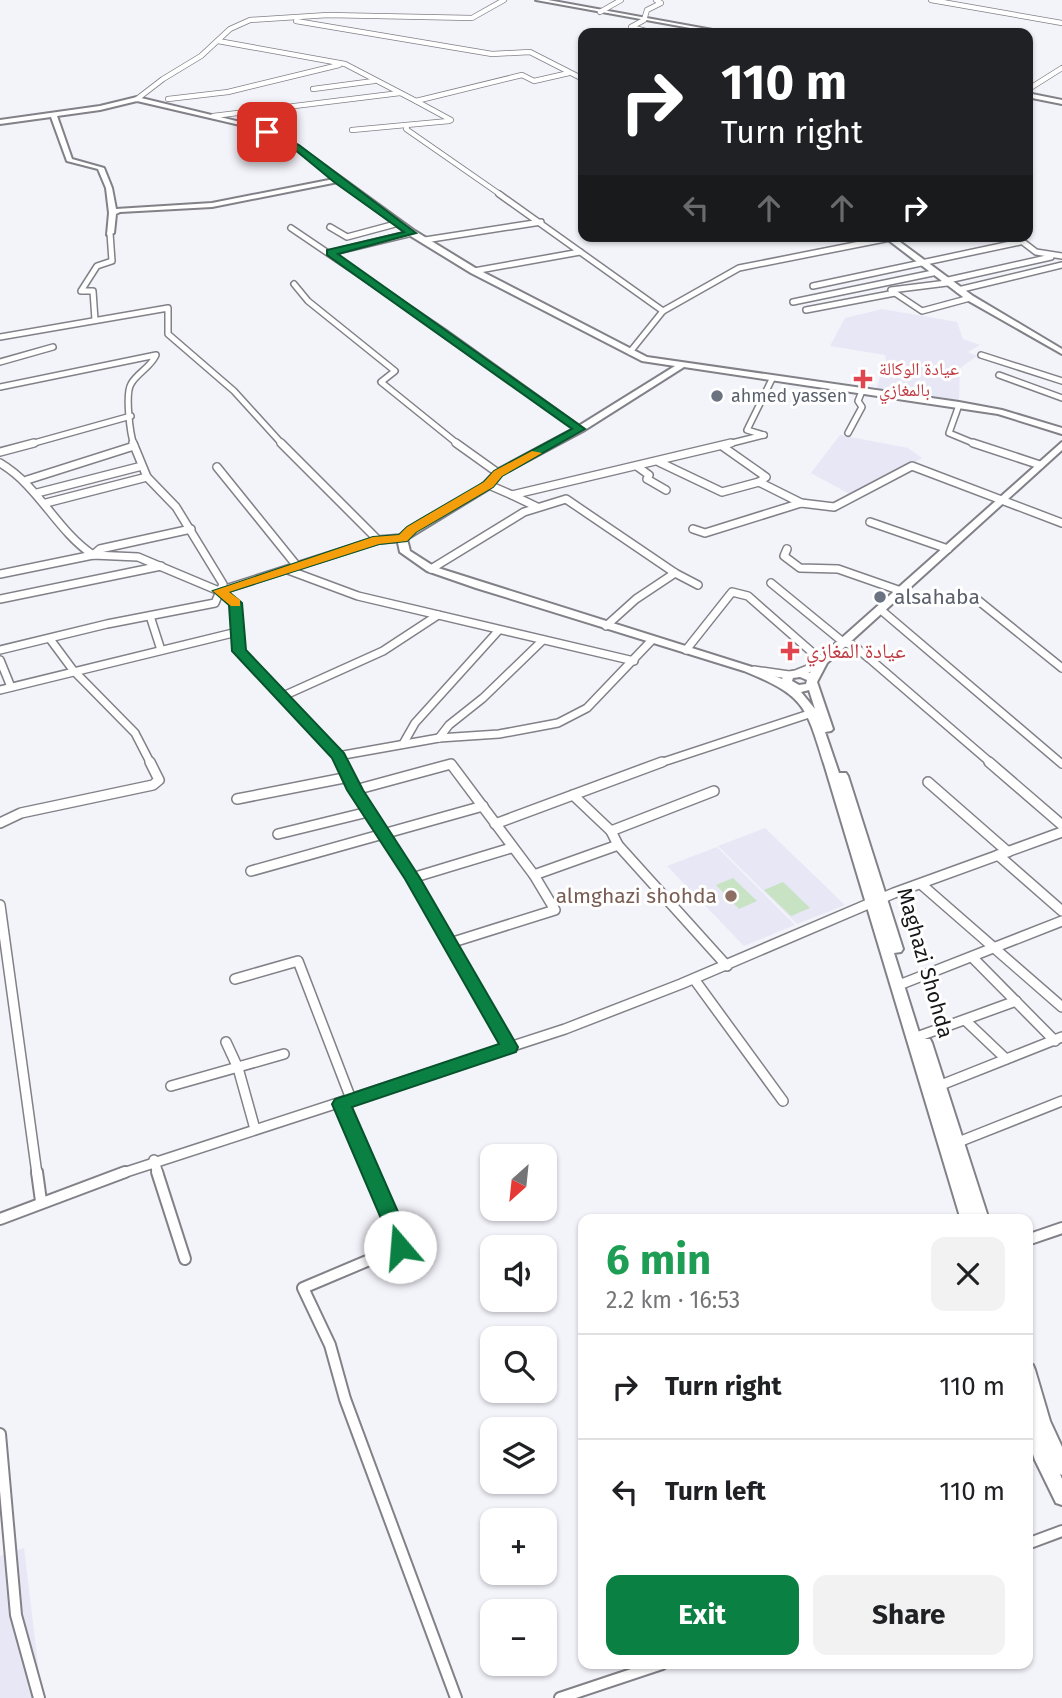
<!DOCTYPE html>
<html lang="en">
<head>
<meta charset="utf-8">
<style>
	body { margin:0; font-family:"Fira Sans","Noto Naskh Arabic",sans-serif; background:#f2f2f2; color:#202124; height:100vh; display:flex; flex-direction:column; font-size:26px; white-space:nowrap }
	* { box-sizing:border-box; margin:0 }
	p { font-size:23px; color:#757577 }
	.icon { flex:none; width:38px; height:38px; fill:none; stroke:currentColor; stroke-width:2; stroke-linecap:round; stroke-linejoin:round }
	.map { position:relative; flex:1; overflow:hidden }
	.panel { position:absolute; left:578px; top:1214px; width:455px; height:455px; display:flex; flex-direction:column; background:#fff; border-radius:14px; box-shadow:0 2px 5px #0004 }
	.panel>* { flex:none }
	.top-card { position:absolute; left:578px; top:28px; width:455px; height:214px; border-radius:14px; box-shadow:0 2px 5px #0004; background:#202124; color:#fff; overflow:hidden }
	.needle { width:46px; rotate:207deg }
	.tools { position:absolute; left:480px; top:1144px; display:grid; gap:14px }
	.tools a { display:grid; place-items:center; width:77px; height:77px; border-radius:14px; background:#fff; box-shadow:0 2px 5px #0004; font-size:35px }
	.pin { position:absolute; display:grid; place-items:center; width:60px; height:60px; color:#fff; margin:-30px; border-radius:14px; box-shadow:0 4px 10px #0006 }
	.me { position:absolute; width:77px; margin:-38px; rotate:342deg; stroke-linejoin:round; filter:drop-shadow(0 0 5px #0008) }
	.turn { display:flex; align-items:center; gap:24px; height:147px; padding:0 28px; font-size:32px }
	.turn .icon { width:91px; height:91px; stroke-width:2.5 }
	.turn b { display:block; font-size:49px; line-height:60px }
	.lanes { display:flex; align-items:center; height:66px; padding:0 28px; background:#0003; justify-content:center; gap:35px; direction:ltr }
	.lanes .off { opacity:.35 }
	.round { display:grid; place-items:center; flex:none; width:74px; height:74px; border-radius:14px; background:#f2f2f2 }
	.head { display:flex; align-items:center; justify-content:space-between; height:119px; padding:0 28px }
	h1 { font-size:42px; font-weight:700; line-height:52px; color:#1e9e55 }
	.cta { display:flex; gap:14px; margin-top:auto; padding:14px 28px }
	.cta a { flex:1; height:80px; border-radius:14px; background:#0b8043; color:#fff; font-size:28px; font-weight:700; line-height:80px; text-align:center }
	.cta a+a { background:#f2f2f2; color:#202124 }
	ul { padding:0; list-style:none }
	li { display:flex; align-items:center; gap:21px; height:105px; padding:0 28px; border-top:2px solid #e0e0e0 }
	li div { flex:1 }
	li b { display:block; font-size:26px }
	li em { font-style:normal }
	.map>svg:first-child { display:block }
	.built { fill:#e8e7f5 }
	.green { fill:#c7e3c3 }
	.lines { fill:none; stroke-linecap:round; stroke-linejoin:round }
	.street-far4-casing { stroke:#828188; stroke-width:6 }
	.street-far3-casing { stroke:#828188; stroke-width:8 }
	.street-far2-casing { stroke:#828188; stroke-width:10 }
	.street-far1-casing { stroke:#828188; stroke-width:12 }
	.street-casing { stroke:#828188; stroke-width:14 }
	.secondary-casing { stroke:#828188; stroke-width:4 }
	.street-far4 { stroke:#fff; stroke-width:4.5 }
	.street-far3 { stroke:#fff; stroke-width:5 }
	.street-far2 { stroke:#fff; stroke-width:7 }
	.street-far1 { stroke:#fff; stroke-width:9 }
	.street { stroke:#fff; stroke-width:10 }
	.secondary { fill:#fff; fill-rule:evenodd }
	.route { fill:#0b8043; stroke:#07532c; stroke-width:2 }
	.slow { fill:#f59e0b }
	.health-dot { fill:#e0444e; stroke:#fff; stroke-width:2.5 }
	.worship-dot { fill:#6b7280; stroke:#fff; stroke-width:2.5 }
	.education-dot { fill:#8d6e63; stroke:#fff; stroke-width:2.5 }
	.labels { text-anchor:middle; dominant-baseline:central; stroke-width:6; stroke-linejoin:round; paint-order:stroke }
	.far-health-label { font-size:18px; fill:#be3a42; stroke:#fff; text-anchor:start }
	.far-worship-label { font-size:18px; fill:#5b616d; stroke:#fff; text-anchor:start }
	.worship-label { font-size:21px; fill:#5b616d; stroke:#fff; text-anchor:start }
	.health-label { font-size:21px; fill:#be3a42; stroke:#fff; text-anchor:start }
	.education-label { font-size:21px; fill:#785e54; stroke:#fff; text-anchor:end }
	.street-label { font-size:21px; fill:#161618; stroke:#fff }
</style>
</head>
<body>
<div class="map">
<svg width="1062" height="1698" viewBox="0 0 1062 1698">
	<rect width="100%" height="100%" fill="#f3f3fa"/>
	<!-- built -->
	<g class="built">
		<path d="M882,309L957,322L963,339L980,345L968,352L977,356L960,368L959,402L876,390L886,359L885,355L830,346L845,318Z"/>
		<path d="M840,435L908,448L922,458L855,497L811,473Z"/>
		<path d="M765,828L845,905L797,924L718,846Z"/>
		<path d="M717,847L795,925L744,946L667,866Z"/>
		<path d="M24,1548L42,1698H0V1556Z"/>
	</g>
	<!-- green -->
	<g class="green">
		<path d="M733,878L757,901L739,909L716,885Z"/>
		<path d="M783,882L810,908L791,916L764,890Z"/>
	</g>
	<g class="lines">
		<!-- street-far4 casing -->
		<g class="street-far4-casing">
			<g id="street-far4">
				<path d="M931,0L1062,23"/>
				<path d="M600,12L621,0"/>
				<path d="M296,21L492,54L530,52L583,79"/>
				<path d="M653,33L631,27L644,20L647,10L661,3L656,0"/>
				<path d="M218,41L345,64L416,101"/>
				<path d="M313,89L374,81"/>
				<path d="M1027,90L1062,68"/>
				<path d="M137,99L163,79L201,56L230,29L250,20L328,15L472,18L504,0"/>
				<path d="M168,99L228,92L339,65"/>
				<path d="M213,116L400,93"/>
				<path d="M407,126L406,129L501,195"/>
				<path d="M352,130L449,121L451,120L416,101L522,75L534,81L569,73"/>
			</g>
		</g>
		<!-- street-far3 casing -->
		<g class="street-far3-casing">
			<g id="street-far3">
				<path d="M499,194L663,311"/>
				<path d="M330,227L347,237L399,223"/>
				<path d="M291,228L443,331L580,429"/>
				<path d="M1015,236L1036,252L1062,256"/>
				<path d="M425,240L541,222"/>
				<path d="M330,253L412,233"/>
				<path d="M474,271L580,252"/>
				<path d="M944,281L1051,257"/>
				<path d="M294,284L308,301L395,371L381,382L459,445"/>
				<path d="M813,286L1020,242"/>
				<path d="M958,290L1062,265"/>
				<path d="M895,293L922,311L970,298"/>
				<path d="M793,302L933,273"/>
				<path d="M806,310L895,293L891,290L947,283"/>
				<path d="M95,320L93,291H81L97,266L112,261L110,233"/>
				<path d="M0,337L168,308V334L234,391L283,445"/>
				<path d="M630,352L663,311L739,268L900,236"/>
				<path d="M981,355L1062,381"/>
				<path d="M0,362L53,347"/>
				<path d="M999,375L1062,398"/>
				<path d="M0,387L156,355C151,367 137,373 131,384C125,394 130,434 134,445"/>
				<path d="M959,405L949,433L978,445"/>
				<path d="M848,433L862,407L858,401L862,391"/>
				<path d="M764,435L747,430L772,379"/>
				<path d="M27,445L131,416"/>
				<path d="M724,445L764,435"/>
			</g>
		</g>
		<!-- street-far2 casing -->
		<g class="street-far2-casing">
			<g id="street-far2">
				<path d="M281,443L378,540"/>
				<path d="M456,443L498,473"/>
				<path d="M973,443L1040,465"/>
				<path d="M722,446L766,477L759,482L801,503"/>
				<path d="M0,452L34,443"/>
				<path d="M659,462L722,492L759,482"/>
				<path d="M0,463C39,486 56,530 93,555L100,549L191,529"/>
				<path d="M217,467L297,566"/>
				<path d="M638,467L649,475L647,479L666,490"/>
				<path d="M27,480L134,446"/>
				<path d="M489,485L512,495L731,443"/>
				<path d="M37,493L142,466"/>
				<path d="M512,495L537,507"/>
				<path d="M46,503L147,477"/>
				<path d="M870,522L948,549"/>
				<path d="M693,529L705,533L801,503L834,507L912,466L1062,523"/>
				<path d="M787,549L784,556L800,568L838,569L901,591"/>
				<path d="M431,569L524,512L566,499L675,573L698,585"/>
				<path d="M288,570L358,596L634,661"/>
				<path d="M0,574L93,555L138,557L219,591L378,540L402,538"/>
				<path d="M771,583L843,642L854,646L870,659L992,764"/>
				<path d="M219,591L236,603L239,651L338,756L342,764"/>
				<path d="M974,597L1062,668"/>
				<path d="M0,599L161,566"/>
				<path d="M881,610L1062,764"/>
				<path d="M150,616L161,650"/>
				<path d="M606,626L636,599L675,573"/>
				<path d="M50,639L73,670L135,733L151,764"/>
				<path d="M0,650L107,624L215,603L223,584L176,507L147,477L133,443"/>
				<path d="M686,650L732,592L748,596L822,661"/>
				<path d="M0,660L11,687"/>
				<path d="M754,670L789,675"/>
				<path d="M798,673L818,665"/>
				<path d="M0,690L237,632"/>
				<path d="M281,697L383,651L438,615"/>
				<path d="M439,738L449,725L483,698L543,640"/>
				<path d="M403,744L415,723L499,630"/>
				<path d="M338,756L439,738L499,734L558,723L587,708L651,641"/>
				<path d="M657,764L812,713"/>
			</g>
		</g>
		<!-- street-far1 casing -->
		<g class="street-far1-casing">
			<g id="street-far1">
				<path d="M341,762L355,790L412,878L510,1047"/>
				<path d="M989,762L1062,825"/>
				<path d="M928,782L1008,852"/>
				<path d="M355,790L451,764L534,875L555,910L450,943"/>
				<path d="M573,795L611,831L618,845L727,966"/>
				<path d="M237,799L349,777"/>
				<path d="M0,823L21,813L153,785L159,780L150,762"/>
				<path d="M495,824L662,762"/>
				<path d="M611,831L714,791"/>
				<path d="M278,834L368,812"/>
				<path d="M998,855L1062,911"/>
				<path d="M251,871L483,806"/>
				<path d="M534,875L618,845"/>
				<path d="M412,878L511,848"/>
				<path d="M922,885L1062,1007"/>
				<path d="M0,905L37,1174"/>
				<path d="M973,958L1055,1041"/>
				<path d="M235,979L298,961L351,1099"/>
				<path d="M694,979L783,1101"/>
				<path d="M899,985L1062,921"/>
				<path d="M966,1021L1006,1059"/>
				<path d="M914,1038L1016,1001"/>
				<path d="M226,1042L238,1068L255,1129"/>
				<path d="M171,1086L284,1054"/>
				<path d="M936,1087L1062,1037"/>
				<path d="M341,1104L371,1174"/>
				<path d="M956,1143L1062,1101"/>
				<path d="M154,1160L158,1174"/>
				<path d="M120,1174L565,1029L681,984L894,893L1062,832"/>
			</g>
		</g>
		<!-- street casing -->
		<g class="street-casing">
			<g id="street">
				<path d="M37,1172L41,1201"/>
				<path d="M157,1172L185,1259"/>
				<path d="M371,1172L399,1237L400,1247L303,1288L330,1345L345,1399L456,1698"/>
				<path d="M0,1219L125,1172"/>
				<path d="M1027,1240L1062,1228"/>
				<path d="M0,1434L16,1615L39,1698"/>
				<path d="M1027,1544L1062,1531"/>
				<path d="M560,1698L662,1664"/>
			</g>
		</g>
		<!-- secondary casing -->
		<g class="secondary-casing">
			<g id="secondary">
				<path d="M536,0H548L729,33H718Z"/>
				<path d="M1027,93L1062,100V104L1027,97Z"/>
				<path d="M137,97L257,126L298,146L415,231L477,269L647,357L959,402L1002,410L1062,428V434L998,414L684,367L583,431L501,475L492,487L407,539L410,551L435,567L752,667L782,679L785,673C794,670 802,669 810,673L818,659L1062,442V450L827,663L817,682L833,729L831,731L825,732L839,773H846L848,776L903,949L901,952L894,953L921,1039H930L932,1043L989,1220H961L825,767C806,706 806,696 744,671L476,588L427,571L400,552L397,538C425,510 471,503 495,471L577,427L675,366L642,361L471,273L409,235L338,182L212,207L120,212L116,214L114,233L107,235L109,213L106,188L98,169L67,161L51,117L0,124V120L100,106ZM137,101L253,128L294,148L334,179L212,203L116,209L112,188L104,168L72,159L57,116L100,110ZM800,677L807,680L806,684L799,685L792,681L793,678ZM809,690L815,709L801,692Z"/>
				<path d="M883,236H892L973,296L1062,349V354L967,300Z"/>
				<path d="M1027,1363L1033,1365L1035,1370L1050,1421L1062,1447V1475L1060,1474L1062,1479V1505L1056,1503L1035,1460L1027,1437V1406H1029L1027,1399Z"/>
			</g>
		</g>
		<!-- street-far4 -->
		<use href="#street-far4" class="street-far4"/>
		<!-- street-far3 -->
		<use href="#street-far3" class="street-far3"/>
		<!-- street-far2 -->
		<use href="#street-far2" class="street-far2"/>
		<!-- street-far1 -->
		<use href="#street-far1" class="street-far1"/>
		<!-- street -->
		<use href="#street" class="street"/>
		<!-- secondary -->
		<use href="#secondary" class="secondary"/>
	</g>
	<!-- route -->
	<path class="route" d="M267,129L299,145L416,233L338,254L585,429L502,476L493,487L416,532L407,541L379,544L229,592L242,603L246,650L344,753L363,790L420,878L518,1047L516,1052L352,1107L409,1237L407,1253L400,1256L393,1253L389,1237L332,1104L335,1099L499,1044L405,879L347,790L332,758L232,651L229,605L213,591L373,537L399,535L407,527L484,482L494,471L572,429L327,255V250L404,232L334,182L293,148L264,133Z"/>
	<!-- slow -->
	<path class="slow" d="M532,451L542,453L502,476L493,487L416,532L407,541L379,544L229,592L240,600V606H231L213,591L373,537L399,535L407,527L484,482L494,471Z"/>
	<!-- markers -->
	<g class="health-dot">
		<path d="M859.5 368.5h7v7h7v7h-7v7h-7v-7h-7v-7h7z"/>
		<path d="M786.5 640.5h7v7h7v7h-7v7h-7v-7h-7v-7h7z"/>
	</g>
	<g class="worship-dot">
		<circle cx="717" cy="396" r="7"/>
		<circle cx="880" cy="597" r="7"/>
	</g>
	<circle class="education-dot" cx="731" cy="896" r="7"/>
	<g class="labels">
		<!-- far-health labels -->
		<g class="far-health-label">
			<text x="879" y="369">عيادة الوكالة<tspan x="879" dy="21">بالمغازي</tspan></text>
		</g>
		<!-- far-worship labels -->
		<g class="far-worship-label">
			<text x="731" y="396">ahmed yassen</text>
		</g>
		<!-- worship labels -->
		<g class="worship-label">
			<text x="894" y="597">alsahaba</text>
		</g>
		<!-- health labels -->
		<g class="health-label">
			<text x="806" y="651">عيادة المغازي</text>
		</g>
		<!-- education labels -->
		<g class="education-label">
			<text x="717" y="896">almghazi shohda</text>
		</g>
		<!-- street labels -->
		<g class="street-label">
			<text transform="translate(925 963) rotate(74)">Maghazi Shohda</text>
		</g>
	</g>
</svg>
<div class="tools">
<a><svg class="needle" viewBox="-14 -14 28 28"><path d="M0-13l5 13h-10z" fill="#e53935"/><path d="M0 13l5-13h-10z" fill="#757577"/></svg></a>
<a><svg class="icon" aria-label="sound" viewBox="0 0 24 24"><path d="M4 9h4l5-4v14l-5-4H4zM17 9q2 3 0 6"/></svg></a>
<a><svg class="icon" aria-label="search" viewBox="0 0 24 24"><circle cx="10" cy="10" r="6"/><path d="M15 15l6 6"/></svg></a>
<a><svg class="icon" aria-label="layers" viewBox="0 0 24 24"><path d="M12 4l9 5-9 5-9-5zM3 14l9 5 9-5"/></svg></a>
<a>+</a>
<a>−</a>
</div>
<div class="pin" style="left:267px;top:132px;background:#d93025"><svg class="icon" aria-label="arrive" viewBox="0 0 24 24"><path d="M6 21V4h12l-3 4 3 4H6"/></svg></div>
<svg class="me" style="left:400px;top:1247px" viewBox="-20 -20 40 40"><circle r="19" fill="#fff"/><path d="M0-13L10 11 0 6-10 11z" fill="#0b8043"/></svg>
<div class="top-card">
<div class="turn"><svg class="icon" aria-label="right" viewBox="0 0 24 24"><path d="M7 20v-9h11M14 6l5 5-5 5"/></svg><div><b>110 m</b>Turn right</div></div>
<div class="lanes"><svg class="icon off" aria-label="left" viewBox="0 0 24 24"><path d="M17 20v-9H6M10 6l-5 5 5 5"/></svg><svg class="icon off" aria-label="ahead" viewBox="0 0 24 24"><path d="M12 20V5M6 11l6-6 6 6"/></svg><svg class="icon off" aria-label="ahead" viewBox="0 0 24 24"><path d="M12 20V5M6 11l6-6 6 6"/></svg><svg class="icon" aria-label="right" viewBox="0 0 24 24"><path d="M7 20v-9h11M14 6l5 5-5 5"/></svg></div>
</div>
<section class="panel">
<div class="head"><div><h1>6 min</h1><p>2.2 km · 16:53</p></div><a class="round"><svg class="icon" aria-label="close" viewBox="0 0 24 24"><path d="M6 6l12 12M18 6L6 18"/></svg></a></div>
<ul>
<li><svg class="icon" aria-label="right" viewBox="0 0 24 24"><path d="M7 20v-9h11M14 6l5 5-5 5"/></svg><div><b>Turn right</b></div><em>110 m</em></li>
<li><svg class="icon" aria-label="left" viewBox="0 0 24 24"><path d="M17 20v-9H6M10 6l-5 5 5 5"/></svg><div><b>Turn left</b></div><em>110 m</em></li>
</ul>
<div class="cta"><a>Exit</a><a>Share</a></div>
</section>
</div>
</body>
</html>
